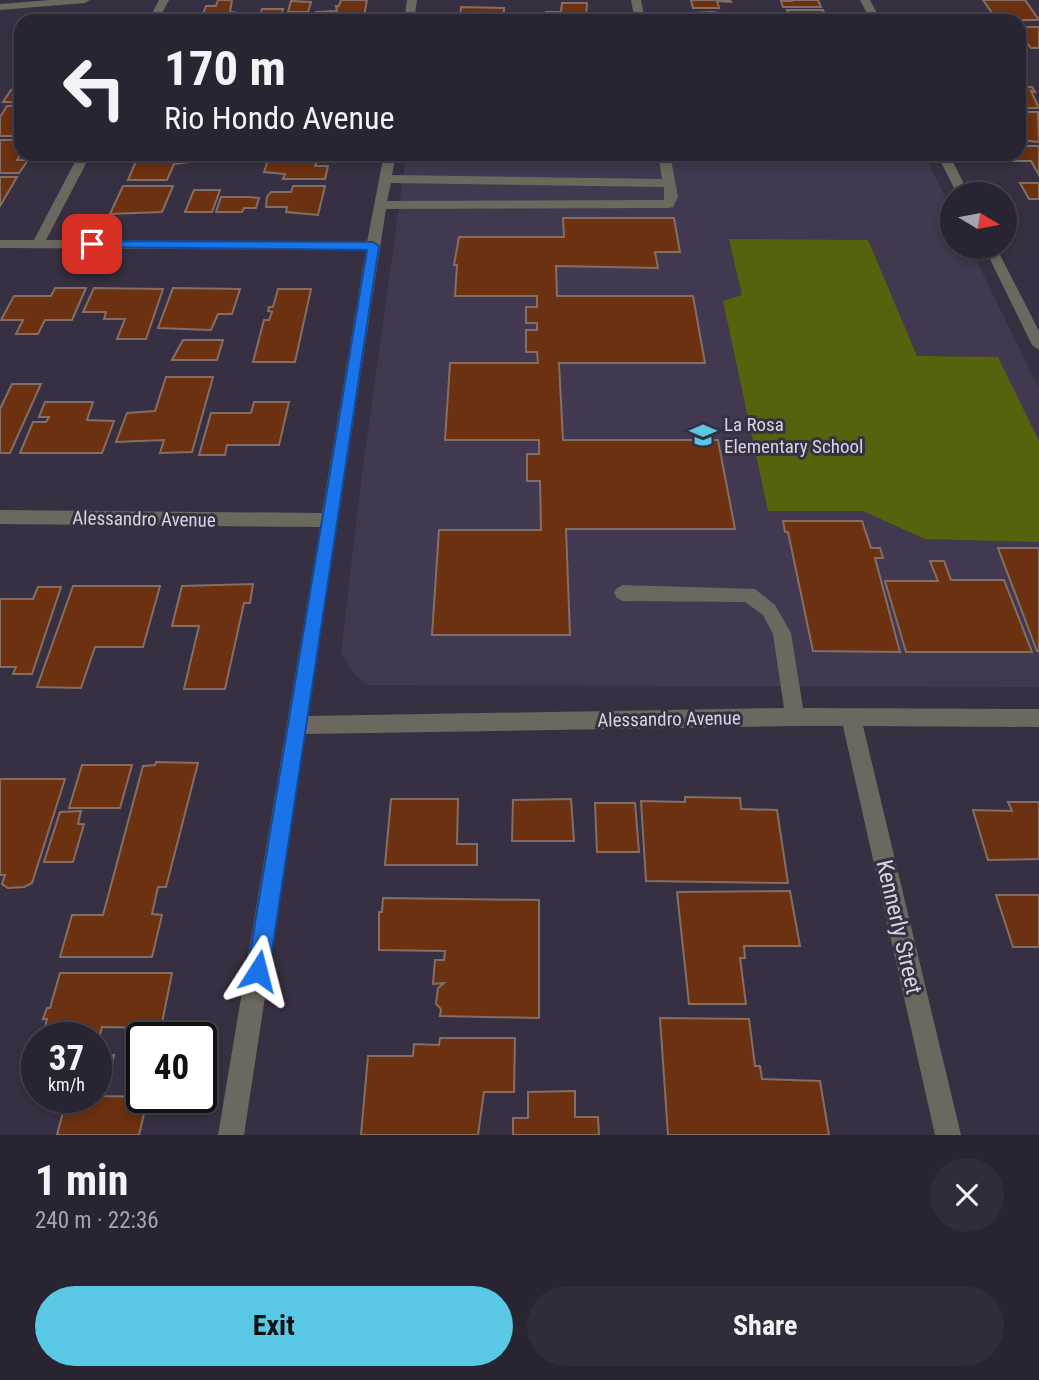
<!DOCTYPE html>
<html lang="en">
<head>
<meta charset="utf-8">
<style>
	body { margin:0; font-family:"Roboto Condensed",sans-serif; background:#312c3a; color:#f1f3f6; height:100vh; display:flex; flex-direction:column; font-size:26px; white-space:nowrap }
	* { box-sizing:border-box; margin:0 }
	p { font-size:23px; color:#a5a4ac }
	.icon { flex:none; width:38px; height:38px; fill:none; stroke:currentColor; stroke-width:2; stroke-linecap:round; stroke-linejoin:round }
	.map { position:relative; height:1135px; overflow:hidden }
	.panel { display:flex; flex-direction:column; background:#292432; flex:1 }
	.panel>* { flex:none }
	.guide { position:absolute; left:14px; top:14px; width:1012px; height:147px; border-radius:21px; box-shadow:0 4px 10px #0003,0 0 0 2px #45414d; background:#292432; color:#f1f3f6; overflow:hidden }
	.needle { width:46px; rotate:100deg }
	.buttons { position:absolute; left:940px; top:182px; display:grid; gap:14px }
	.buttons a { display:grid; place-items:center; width:77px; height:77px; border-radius:50%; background:#292432; box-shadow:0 4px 10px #0003,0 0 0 2px #45414d; font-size:35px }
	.speed { position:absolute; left:21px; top:1022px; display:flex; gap:14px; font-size:35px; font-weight:700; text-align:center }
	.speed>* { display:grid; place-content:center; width:91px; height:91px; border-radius:50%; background:#292432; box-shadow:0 4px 10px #0003,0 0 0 2px #45414d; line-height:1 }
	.speed small { font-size:18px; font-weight:400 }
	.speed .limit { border:4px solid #111; border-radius:10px; background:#fff; color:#111 }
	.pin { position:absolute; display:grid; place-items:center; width:60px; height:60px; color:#fff; margin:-30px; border-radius:14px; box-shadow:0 4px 10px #0006 }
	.me { position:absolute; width:77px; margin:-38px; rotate:9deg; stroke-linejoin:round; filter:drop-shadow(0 0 5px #0008) }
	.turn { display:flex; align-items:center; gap:24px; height:147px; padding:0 35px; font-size:32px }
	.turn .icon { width:91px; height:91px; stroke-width:2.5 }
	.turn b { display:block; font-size:49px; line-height:60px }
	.round { display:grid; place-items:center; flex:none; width:74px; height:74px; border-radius:37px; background:#312c3a }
	.headline { display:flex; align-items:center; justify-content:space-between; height:119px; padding:0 35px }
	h1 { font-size:42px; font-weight:700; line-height:52px }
	.button { display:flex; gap:14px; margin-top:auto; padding:14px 35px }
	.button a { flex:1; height:80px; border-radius:42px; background:#59c8e5; color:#111; font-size:28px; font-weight:700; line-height:80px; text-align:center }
	.button a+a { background:#312c3a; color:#f1f3f6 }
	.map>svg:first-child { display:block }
	.built { fill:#423850 }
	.green { fill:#55630c }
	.building { fill:#6b3110; stroke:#846e64; stroke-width:2 }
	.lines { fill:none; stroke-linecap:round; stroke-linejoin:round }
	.minor { fill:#6c685f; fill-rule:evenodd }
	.route { fill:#1a73e8; stroke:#114b97; stroke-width:2 }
	.labels { text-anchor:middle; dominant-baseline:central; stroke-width:6; stroke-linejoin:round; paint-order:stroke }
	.poi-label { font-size:19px; fill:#d8d3df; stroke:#373042; text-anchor:start }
	.street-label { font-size:19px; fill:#d8d3df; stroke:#373042 }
	.near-street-label { font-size:23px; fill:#d8d3df; stroke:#373042 }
</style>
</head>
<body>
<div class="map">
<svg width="1039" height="1135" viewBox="0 0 1039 1135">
	<rect width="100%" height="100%" fill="#373042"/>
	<!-- built -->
	<path class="built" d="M406,157L927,160L952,211V247H970L1039,389V687L368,685L353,673L341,653L361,481Z"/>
	<!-- green -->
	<path class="green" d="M729,239L868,240L917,356L998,357L1039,441V542L925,539L863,511H768L723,301L742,295Z"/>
	<!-- building -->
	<g class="building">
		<path d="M218,0H232L230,12L247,14L245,21H200L206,6H216Z"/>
		<path d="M341,0H367L363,21L314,20V18H309L316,12L337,11L336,6H339Z"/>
		<path d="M691,0H730L731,2L717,1L719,8H693Z"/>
		<path d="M791,0H818L821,7H783L781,1H793Z"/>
		<path d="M983,0H1025L1039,20H997Z"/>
		<path d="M291,1L311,2L308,12H288Z"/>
		<path d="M562,3H587L586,17H596L597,21L546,19V12H561Z"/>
		<path d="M461,7L504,8V15H495L494,21H460Z"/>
		<path d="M262,9H283L280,19H258Z"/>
		<path d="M787,10H823L828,21H801L796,17H799L797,14H789Z"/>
		<path d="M711,12L720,13L727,19L738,21H697L695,13Z"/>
		<path d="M1018,27H1039V48H1031L1024,39H1019Z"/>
		<path d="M1018,87H1032L1035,92L1031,91L1039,108H1018Z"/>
		<path d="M21,89V102H3L11,90Z"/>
		<path d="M7,106H21V136H0V117Z"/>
		<path d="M1018,112H1038L1039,142L1020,140Z"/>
		<path d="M0,140H21V154H26L20,155L17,160H28L19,173H0Z"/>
		<path d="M1018,146H1039V175L1031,161H1007L1003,154H1018Z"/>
		<path d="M139,154H201L198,161L174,164L167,180H128Z"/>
		<path d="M285,154H321L315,166H328L325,179H283L285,174L264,172L268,160L284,157Z"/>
		<path d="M777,154H801L804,160H779Z"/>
		<path d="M846,154H886L888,158H847Z"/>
		<path d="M0,177H17L0,206Z"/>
		<path d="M1020,183H1039V199H1029Z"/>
		<path d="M123,186H173L162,212L110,214Z"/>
		<path d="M293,186H325L318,215L286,212L287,207H266L267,197L271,192H291Z"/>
		<path d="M194,190H220L212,212H185Z"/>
		<path d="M221,197H248L259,198L256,208H244L242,212H216Z"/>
		<path d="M563,218H674L680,252H655L658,268L556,266L557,296H693L705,363H559L563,440H718L735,529H566L570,635H432L439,530H541L540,481H527V454H539V440H445L450,363H538L537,352H526V330H537V323H526V307H537V296H455L457,265H454L459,237H564Z"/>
		<path d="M55,288H86L72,320H45L38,334H16L23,320H1L14,296H51Z"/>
		<path d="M94,288L163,289L146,339H117L125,319H104L106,312H83Z"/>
		<path d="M173,288L240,289L232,314H218L211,330L158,328Z"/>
		<path d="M278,289H311L295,362H253L264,320H269L272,312L268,311L269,307H273Z"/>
		<path d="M183,340H223L217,360H172Z"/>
		<path d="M166,377H213L192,452L160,453L164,440L116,442L127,413L155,411Z"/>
		<path d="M12,384H41L10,453H0V409Z"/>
		<path d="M45,402H93L87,420L114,421L102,453H20L33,422H46L49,417H39Z"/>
		<path d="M254,402H289L279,445H227L225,455H199L211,413H251Z"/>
		<path d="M783,521H862L871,548H880L883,558H875L900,652L813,651L788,532H785Z"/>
		<path d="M998,548H1039V651H1037Z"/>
		<path d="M930,561H944L951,580H1004L1032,652H906L885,581H938Z"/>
		<path d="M253,584L250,603H244L225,689H184L199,626H172L182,586Z"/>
		<path d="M73,586H160L143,647H95L81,688L37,687Z"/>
		<path d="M38,587H61L32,674H13L16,667H0V599H33Z"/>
		<path d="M156,762L198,763L166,887H158L152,914L162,915L152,957H60L72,915H103L143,766L155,765Z"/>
		<path d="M82,765H132L120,808H69Z"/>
		<path d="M0,779H65L32,883L24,887L8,888L2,884L5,875H0Z"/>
		<path d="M685,797L740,798L741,809L777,810L788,883L646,881L641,801L685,802Z"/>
		<path d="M391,799H458L457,844H477V865H385Z"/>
		<path d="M571,799L574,841H512L513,800Z"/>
		<path d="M1008,802H1039V859L988,860L973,810L1012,811Z"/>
		<path d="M595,803H635L639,852H597Z"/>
		<path d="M81,811L78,824H84L73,862H44L60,812Z"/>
		<path d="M790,891L800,946H744L745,958H740L746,1004H689L677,892Z"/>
		<path d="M996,895H1039V947H1013Z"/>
		<path d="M383,898L539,900V1018L440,1016L441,1009L436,1004L438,988L444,983L433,984L435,960H444L445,951L379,950V912H382Z"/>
		<path d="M60,973H172L161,1028L102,1027L100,1034H89L91,1028L45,1027L47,1019H43L47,1008H50Z"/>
		<path d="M660,1018L749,1019L755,1066H760L762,1079L820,1081L829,1135H668Z"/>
		<path d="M440,1038H515L514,1092H484L478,1135H361L368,1056H413L414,1044L439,1045Z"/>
		<path d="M96,1055H114L104,1096L148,1097L139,1135H57L67,1097H96Z"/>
		<path d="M575,1091V1117H598L599,1135H513V1118H528V1092Z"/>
	</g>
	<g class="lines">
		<!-- minor -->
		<g class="minor">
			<path d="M50,0H90L85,3L0,10V4Z"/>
			<path d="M159,0H169L158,21H148Z"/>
			<path d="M407,0H417L414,21H404Z"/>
			<path d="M631,0H641L645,21H635Z"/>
			<path d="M860,0H870L881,21H871Z"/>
			<path d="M79,154H91L46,240L367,242L384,154H396L392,175L662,179L658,154H670L678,197L673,207L669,208L386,209L308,716L784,708L773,634L763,615L745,602L623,601L617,598L614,593L617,588L623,585L755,589L775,605L791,633L803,708L1039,709V727L863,726L961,1135H935L843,726H795L305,734L244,1135H218L320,527L0,524V510L322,513L366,250L0,248V240H34ZM391,183L664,187V200L387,201Z"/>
			<path d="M937,154H949L969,194H957Z"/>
			<path d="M984,247H996L1039,331V350L1032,345Z"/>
		</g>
	</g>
	<!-- route -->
	<path class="route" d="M92,241L373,242L379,246L269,971L265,978L258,981L250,978L247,971L367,250L88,247V242Z"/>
	<!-- icons -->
	<defs>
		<g id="school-bare" transform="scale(2.1)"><path d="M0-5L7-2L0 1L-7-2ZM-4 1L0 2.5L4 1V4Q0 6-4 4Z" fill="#59c8e5" stroke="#373042" stroke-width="2.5" paint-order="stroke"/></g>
	</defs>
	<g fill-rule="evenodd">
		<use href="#school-bare" x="703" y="435"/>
	</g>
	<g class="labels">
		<!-- poi labels -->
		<g class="poi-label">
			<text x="724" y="424">La Rosa<tspan x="724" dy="22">Elementary School</tspan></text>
		</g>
		<!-- street labels -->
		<g class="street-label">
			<text transform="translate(144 519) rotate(1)">Alessandro Avenue</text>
			<text transform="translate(669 719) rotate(-1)">Alessandro Avenue</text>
		</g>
		<!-- near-street labels -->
		<g class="near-street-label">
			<text transform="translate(899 927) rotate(77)">Kennerly Street</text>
		</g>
	</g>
</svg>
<div class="buttons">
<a><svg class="needle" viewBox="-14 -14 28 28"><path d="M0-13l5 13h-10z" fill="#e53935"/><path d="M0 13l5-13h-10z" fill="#a5a4ac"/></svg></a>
</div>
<div class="speed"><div>37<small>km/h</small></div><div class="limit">40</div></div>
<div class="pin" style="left:92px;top:244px;background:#d93025"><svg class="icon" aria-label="arrive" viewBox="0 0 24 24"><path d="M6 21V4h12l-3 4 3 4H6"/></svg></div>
<svg class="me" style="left:258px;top:971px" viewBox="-20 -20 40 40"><path d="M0-17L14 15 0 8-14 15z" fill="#1a73e8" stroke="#fff" stroke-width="4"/></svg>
<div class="guide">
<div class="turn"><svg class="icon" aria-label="left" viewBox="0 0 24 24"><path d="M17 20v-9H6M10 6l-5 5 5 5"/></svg><div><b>170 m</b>Rio Hondo Avenue</div></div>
</div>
</div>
<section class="panel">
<div class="headline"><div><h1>1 min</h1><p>240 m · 22:36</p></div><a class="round"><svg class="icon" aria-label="close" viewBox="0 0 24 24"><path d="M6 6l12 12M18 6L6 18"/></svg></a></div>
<div class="button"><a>Exit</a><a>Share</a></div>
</section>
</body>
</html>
